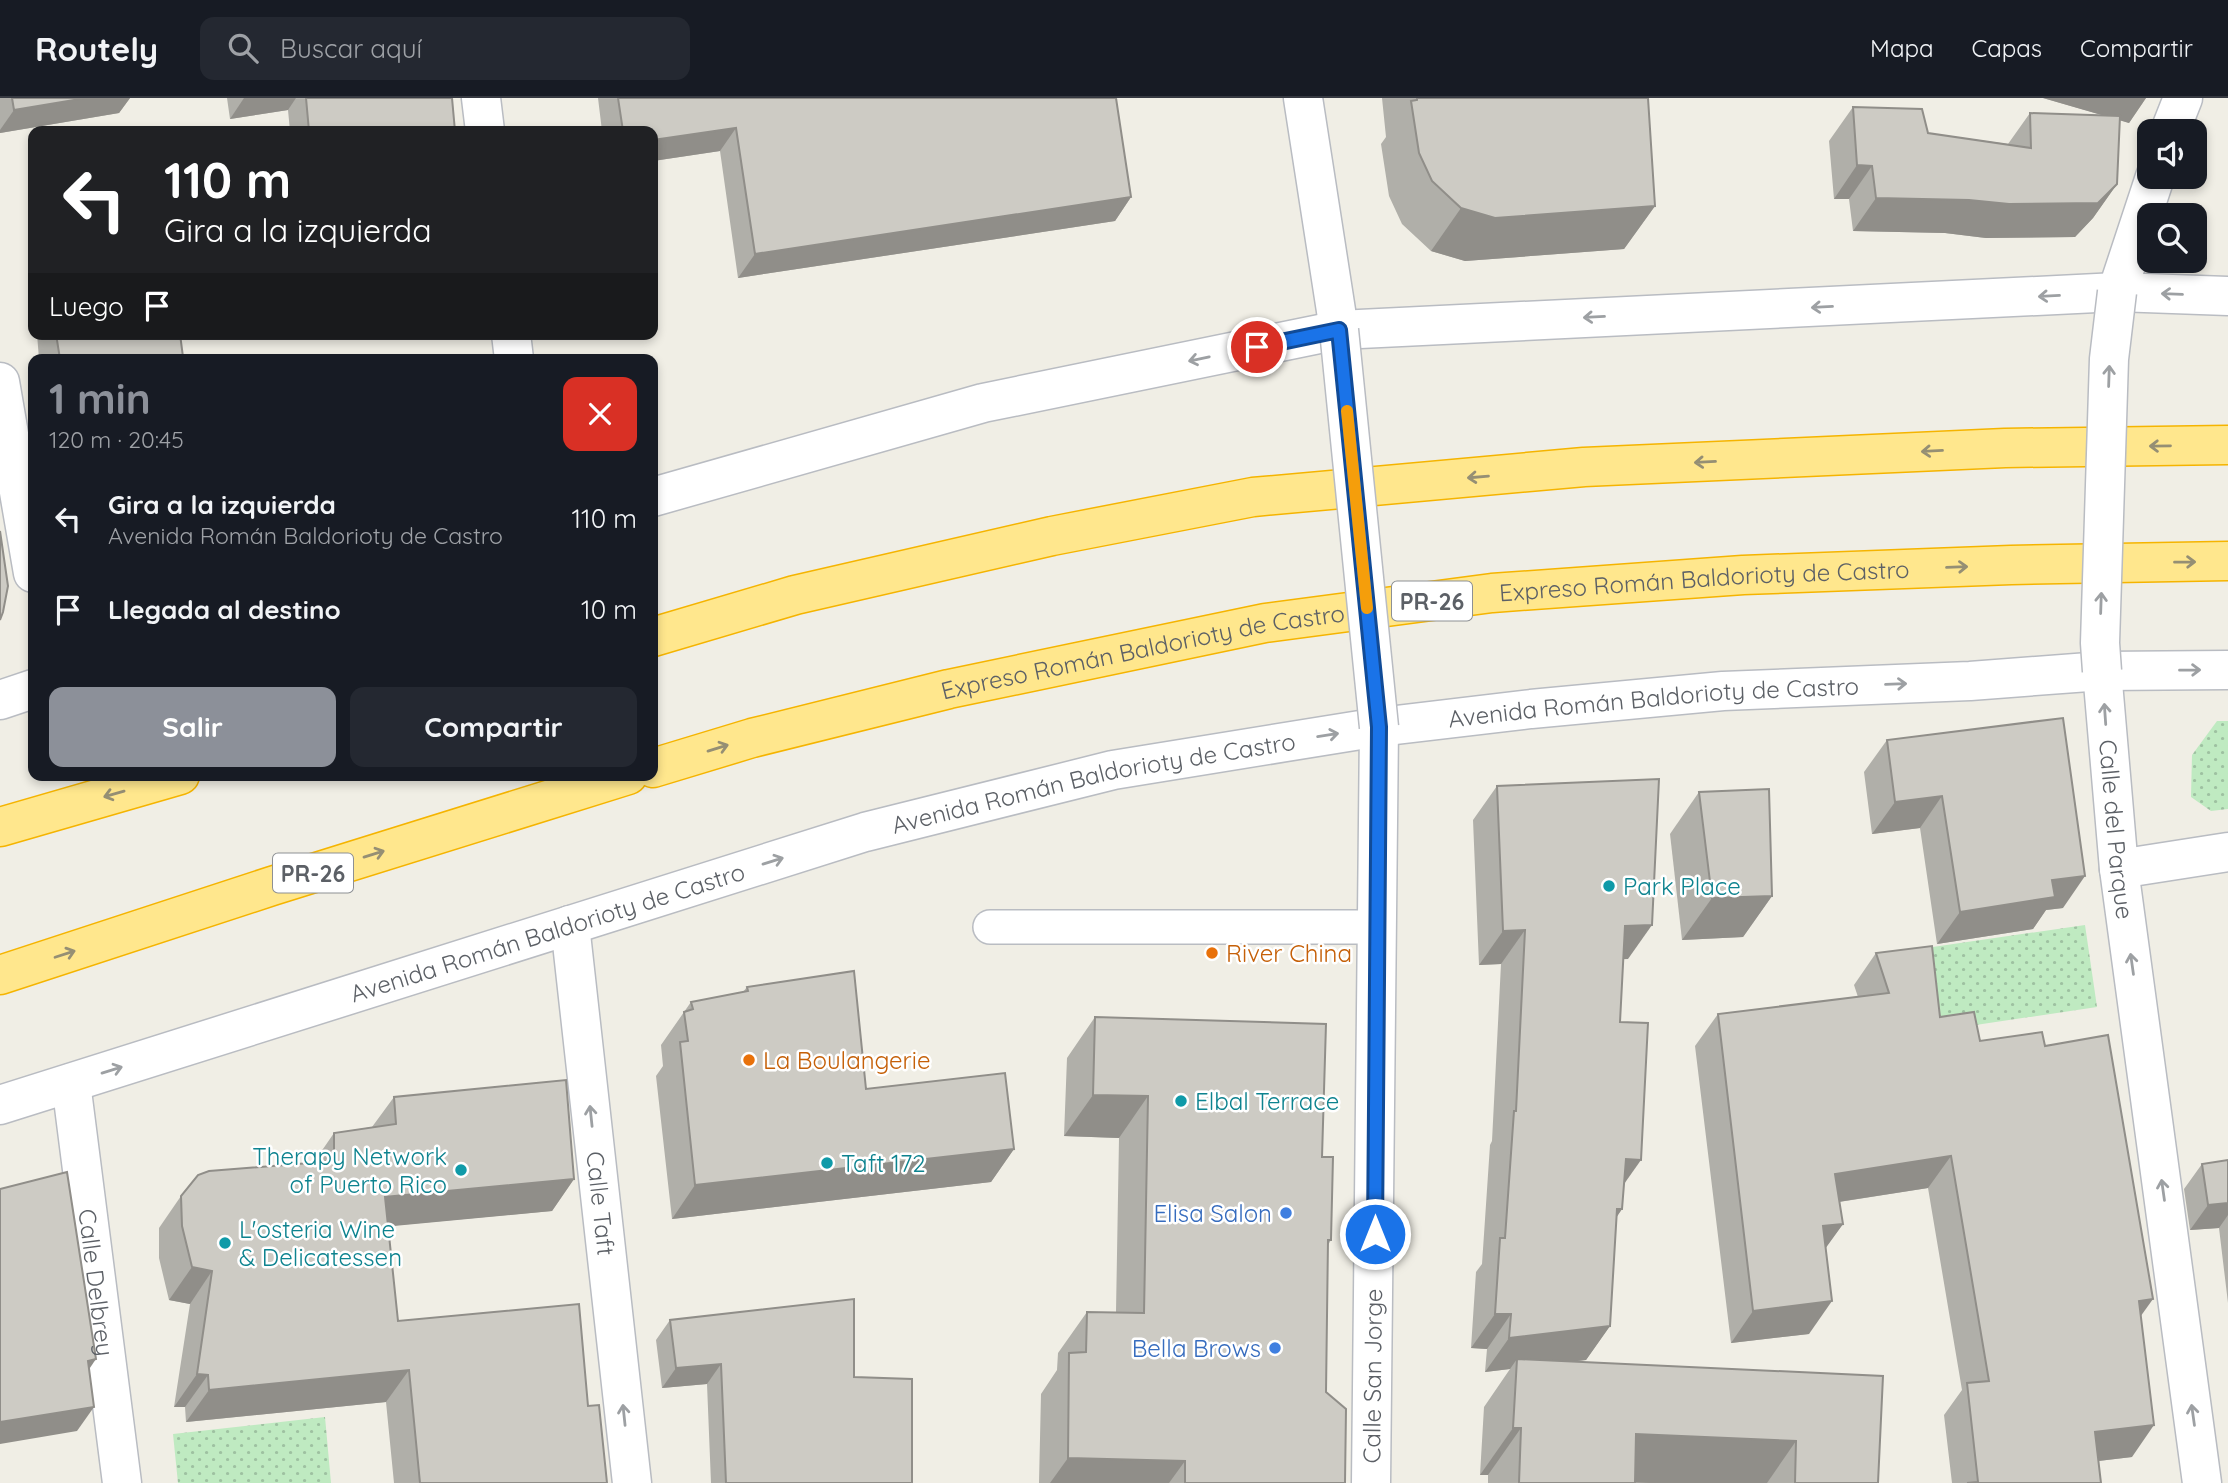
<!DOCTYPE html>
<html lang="es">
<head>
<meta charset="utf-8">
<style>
	body { margin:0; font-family:Quicksand,sans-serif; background:#242831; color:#f1f3f6; height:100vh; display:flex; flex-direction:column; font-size:26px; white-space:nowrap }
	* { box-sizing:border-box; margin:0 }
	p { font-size:23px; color:#9ea1a6 }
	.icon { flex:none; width:38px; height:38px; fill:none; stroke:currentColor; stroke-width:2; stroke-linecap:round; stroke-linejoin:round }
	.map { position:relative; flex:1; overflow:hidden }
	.sheet { position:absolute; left:28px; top:256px; width:630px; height:427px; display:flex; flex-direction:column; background:#171b24; border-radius:14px; box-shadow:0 4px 10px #0003 }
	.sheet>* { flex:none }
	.guide { position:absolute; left:28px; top:28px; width:630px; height:214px; border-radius:14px; box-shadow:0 4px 10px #0003; background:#202124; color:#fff; overflow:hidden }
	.tools { position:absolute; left:2137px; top:21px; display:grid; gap:14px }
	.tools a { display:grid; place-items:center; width:70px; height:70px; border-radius:14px; background:#171b24; box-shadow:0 4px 10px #0003; font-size:35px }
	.pin { position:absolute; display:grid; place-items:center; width:60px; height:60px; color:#fff; margin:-30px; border:4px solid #fff; border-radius:50%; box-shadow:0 2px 7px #0007 }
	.me { position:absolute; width:77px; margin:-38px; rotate:0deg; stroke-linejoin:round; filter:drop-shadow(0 0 5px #0008) }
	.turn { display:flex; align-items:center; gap:24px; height:147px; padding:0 21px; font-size:32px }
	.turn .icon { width:91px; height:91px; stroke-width:2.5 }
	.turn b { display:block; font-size:49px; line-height:60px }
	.then { display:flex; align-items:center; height:66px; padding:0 21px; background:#0003; gap:14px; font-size:26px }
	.round { display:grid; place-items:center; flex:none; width:74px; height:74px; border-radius:14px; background:#242831 }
	.summary { display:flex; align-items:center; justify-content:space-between; height:119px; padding:0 21px }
	h1 { font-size:42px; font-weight:800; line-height:52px; color:#8c9099 }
	.cta { display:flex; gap:14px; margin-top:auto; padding:14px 21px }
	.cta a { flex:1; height:80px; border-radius:14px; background:#8c9099; color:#fff; font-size:28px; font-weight:800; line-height:80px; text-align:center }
	.cta a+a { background:#242831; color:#f1f3f6 }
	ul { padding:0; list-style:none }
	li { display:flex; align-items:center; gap:21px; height:91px; padding:0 21px }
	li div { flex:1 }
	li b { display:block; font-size:26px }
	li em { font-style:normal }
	header { display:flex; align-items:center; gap:42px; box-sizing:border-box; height:98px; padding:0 35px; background:#171b24; border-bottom:2px solid #363941 }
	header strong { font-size:33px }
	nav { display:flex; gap:38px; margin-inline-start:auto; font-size:24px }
	.search { width:490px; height:63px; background:#242831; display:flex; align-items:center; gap:18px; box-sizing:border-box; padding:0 24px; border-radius:14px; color:#9ea1a6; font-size:26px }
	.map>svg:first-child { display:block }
	.grass { fill:url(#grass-dots) }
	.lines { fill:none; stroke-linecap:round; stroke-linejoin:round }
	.service-casing { stroke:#b9bcc2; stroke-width:36 }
	.minor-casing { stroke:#b9bcc2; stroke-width:41 }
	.tertiary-casing { stroke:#b9bcc2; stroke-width:41 }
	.motorway-casing { stroke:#f5b400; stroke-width:41 }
	.service { stroke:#fff; stroke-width:33 }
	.minor { stroke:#fff; stroke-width:38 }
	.tertiary { stroke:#fff; stroke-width:38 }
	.motorway { stroke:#ffe78d; stroke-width:38 }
	.tertiary-bridge-casing { stroke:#b9bcc2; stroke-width:41; stroke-linecap:butt }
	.tertiary-bridge { stroke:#fff; stroke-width:38 }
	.wall { fill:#b0afa9 }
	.shaded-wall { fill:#908e89 }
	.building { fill:#cdcbc4; stroke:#908e89; stroke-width:2 }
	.oneway { stroke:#9da0a3 }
	.oneway2 { stroke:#958f74 }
	.route-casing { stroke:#114b97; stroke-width:18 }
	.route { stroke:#1a73e8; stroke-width:12 }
	.slow { stroke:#f59e0b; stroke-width:12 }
	.culture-dot { fill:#0f9aa8; stroke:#fff; stroke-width:2.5 }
	.food-dot { fill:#e8710a; stroke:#fff; stroke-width:2.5 }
	.shop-dot { fill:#3f7fe0; stroke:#fff; stroke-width:2.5 }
	.labels { text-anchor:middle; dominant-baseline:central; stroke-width:5; stroke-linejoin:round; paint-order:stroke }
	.shield { fill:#fff; stroke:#8d9094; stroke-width:2 }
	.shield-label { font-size:23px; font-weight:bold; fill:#5c6066 }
	.street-label { font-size:24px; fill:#5c6066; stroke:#fff }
	.culture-label { font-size:24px; fill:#0d838f; stroke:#fff; text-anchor:start }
	.food-label { font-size:24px; fill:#c56008; stroke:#fff; text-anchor:start }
	.shop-label { font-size:24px; fill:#366cbe; stroke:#fff; text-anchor:end }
</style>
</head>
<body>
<header>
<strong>Routely</strong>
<div class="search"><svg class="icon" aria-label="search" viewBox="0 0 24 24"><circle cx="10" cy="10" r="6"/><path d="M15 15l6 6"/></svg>Buscar aquí</div>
<nav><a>Mapa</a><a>Capas</a><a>Compartir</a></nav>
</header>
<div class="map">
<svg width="2228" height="1385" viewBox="0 0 2228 1385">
	<defs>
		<pattern id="grass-dots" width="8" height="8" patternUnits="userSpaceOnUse" patternTransform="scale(1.75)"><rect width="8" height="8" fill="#bfeac1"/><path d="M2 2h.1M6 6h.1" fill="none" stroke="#9ec1a1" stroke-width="1.8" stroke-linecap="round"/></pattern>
	</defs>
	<rect width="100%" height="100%" fill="#f0eee5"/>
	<!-- grass -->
	<g class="grass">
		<path d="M2217,623H2228V711L2211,713L2191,699L2192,657Z"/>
		<path d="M2085,827L2097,909L1929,934L1919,851Z"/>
		<path d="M325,1319L331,1385H178L173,1336Z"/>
	</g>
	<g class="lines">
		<!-- service casing -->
		<g class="service-casing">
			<path id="service" d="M990,829H1377"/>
		</g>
		<!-- minor casing -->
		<g class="minor-casing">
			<g id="minor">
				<path d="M481,0L485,33"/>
				<path d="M511,236L514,261"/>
				<path d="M0,284L33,475"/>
				<path d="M653,399L983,305L1339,232L2117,194L2228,198"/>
				<path d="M0,602L33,591"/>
				<path d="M2119,771L2228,754"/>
				<path id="s1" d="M570,827L632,1385"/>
				<path id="s2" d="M71,985L122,1385"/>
				<path id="s3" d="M0,1007L865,734L1113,672L1379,629L1531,611L1723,593L1970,583L2102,573L2228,572"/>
			</g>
		</g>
		<!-- tertiary casing -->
		<g class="tertiary-casing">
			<g id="tertiary">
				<path d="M1303,0L1339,232"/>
				<path d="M2170,33L2183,0"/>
				<path d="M2117,194L2155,79"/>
				<path id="s4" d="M2102,573L2119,771L2202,1385"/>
				<path id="s5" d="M1371,1385L1379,629"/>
			</g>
		</g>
		<!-- motorway casing -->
		<g class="motorway-casing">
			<g id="motorway">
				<path d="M653,539L795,497L1052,438L1253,399L1584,369L2005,350L2228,347"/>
				<path id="s6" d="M653,670L752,640L949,591L1265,525L1492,495L1743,477L2011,467L2228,463"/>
				<path d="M0,729L180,677"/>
				<path d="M0,877L272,788L628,677"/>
			</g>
		</g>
		<!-- service -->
		<use href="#service" class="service"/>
		<!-- minor -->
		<use href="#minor" class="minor"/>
		<!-- tertiary -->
		<use href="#tertiary" class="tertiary"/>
		<!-- motorway -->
		<use href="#motorway" class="motorway"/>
		<!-- tertiary-bridge casing -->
		<g class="tertiary-bridge-casing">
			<g id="tertiary-bridge">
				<path d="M1339,232L1379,629"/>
				<path d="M2102,573L2100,545L2109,261L2117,194"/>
			</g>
		</g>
		<!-- tertiary-bridge -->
		<use href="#tertiary-bridge" class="tertiary-bridge"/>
	</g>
	<!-- wall -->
	<g class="wall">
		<path d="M0,0H130L119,15L0,35Z"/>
		<path d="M227,0H452L455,33H290L288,12L230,21Z"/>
		<path d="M598,0H1116L1131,99L1115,123L738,180L720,53L653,63V33H602Z"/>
		<path d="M1382,0H1648L1655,108L1624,151L1465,163L1431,153L1402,126L1389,98L1381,46L1386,39Z"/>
		<path d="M2043,0H2146L2129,25L2120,22L2117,86L2093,120L2075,139L1986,140L1945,135L1853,133L1849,101H1834L1829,43L1853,9L1928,35L2008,46L2030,15L2102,17Z"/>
		<path d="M37,236H180L183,259L188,261H39Z"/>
		<path d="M1887,642L2063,810L2046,812L2033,831L1937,846L1920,730L1872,736L1864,674Z"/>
		<path d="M1497,688L1628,861H1623L1620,924L1624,1086L1622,1111L1616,1120L1610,1228L1586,1262L1570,1264L1883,1278L1878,1385H1488V1377H1480L1484,1309L1510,1271L1485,1274L1487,1251L1471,1250L1476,1174L1482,1166L1490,1047L1492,1043L1501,866L1479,867L1473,722Z"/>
		<path d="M1699,694L1772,798L1743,839L1682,842L1670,736Z"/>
		<path d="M1876,855L1940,919L1980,943L2045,948L2141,1219L2132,1359L2098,1363L2101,1385H1952L1944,1317L1962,1292L1928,1090L1839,1104L1843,1126L1825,1150L1809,1236L1731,1245L1695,948L1718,916L1858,899L1854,887Z"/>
		<path d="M747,889L866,991L1014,1051L991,1084L672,1121L656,978L663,968L661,947L691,904L743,894Z"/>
		<path d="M1095,919L1322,1059L1331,1142L1328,1147L1326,1294L1345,1385H1039L1041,1296L1057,1272L1058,1255L1087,1214H1116L1119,1040L1064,1038L1067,960Z"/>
		<path d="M394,999L574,1081L552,1113L388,1128L398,1223L588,1308L607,1385H394L386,1304L186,1324L185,1309H174L190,1206L169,1202L159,1160V1130L181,1098L314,1064L334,1035L372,1029Z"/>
		<path d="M2228,1062V1205L2219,1130L2190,1132L2184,1091L2202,1066Z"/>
		<path d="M670,1222L854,1279L912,1385H711L707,1286L662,1290L656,1242Z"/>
	</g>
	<!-- shaded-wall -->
	<g class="shaded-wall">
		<path d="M86,0H130L119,15L0,35V32L14,12Z"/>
		<path d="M244,0H296L288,12L230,21Z"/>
		<path d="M2043,0H2146L2129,25Z"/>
		<path d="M736,30L720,53L653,63V42Z"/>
		<path d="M1857,67L1872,68L1849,101H1834Z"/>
		<path d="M2117,86L2093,120L2075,139L1986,140L1945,135L1853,133L1876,100L1969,102Z"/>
		<path d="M1131,99L1115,123L738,180L755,156Z"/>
		<path d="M1655,108L1624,151L1465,163L1431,153L1461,110Z"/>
		<path d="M1942,698L1920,730L1872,736L1895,704Z"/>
		<path d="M2085,778L2063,810L2046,812L2033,831L1937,846L1960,814L2052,782Z"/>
		<path d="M1772,798L1743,839L1682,842L1712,800Z"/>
		<path d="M1652,827L1628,861L1601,862L1625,828Z"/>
		<path d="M1525,832L1501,866L1479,867L1503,833Z"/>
		<path d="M1093,997L1148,998L1119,1040L1064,1038Z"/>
		<path d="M1014,1051L991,1084L672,1121L695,1087Z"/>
		<path d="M1951,1058L1928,1090L1812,1108L1835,1076Z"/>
		<path d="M1626,1061L1641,1062L1617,1096Z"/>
		<path d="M574,1081L552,1113L362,1131L385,1099Z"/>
		<path d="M2228,1105V1117L2219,1130L2190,1132L2208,1107Z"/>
		<path d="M1617,1111H1622L1598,1146Z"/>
		<path d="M1843,1126L1820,1158L1823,1128Z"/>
		<path d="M192,1169L212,1173L190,1206L169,1202Z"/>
		<path d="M2153,1201L2130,1233L2139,1203Z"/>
		<path d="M1832,1203L1809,1236L1731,1245L1753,1213Z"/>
		<path d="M1495,1216H1511L1487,1251L1471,1250Z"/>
		<path d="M1610,1228L1586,1262L1516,1270L1517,1261L1510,1271L1485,1274L1509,1240Z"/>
		<path d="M96,1261L79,1286L88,1263Z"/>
		<path d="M721,1266L707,1286L662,1290L676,1270Z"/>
		<path d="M409,1272L386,1304L186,1324L209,1292Z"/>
		<path d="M197,1276L208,1277L185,1309H174Z"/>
		<path d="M94,1309L77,1333L0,1346V1324Z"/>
		<path d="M2154,1327L2132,1359L2073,1366L2095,1334Z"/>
		<path d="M1513,1330H1521L1488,1377H1480Z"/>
		<path d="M1636,1336L1796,1343L1767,1385H1649L1603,1383Z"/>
		<path d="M1068,1360L1185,1363L1169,1385H1050Z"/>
	</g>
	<!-- building -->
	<g class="building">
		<path d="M12,0H86L14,12Z"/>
		<path d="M306,0H452L455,33H309Z"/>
		<path d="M618,0H1116L1131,99L755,156L736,30L653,42V33H623Z"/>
		<path d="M1417,0H1648L1655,108L1495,120L1461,110L1432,83L1419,55L1411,3L1417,2Z"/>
		<path d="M1853,9L1922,11L1928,35L2031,50L2030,15L2120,18L2117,86L2098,105L2009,106L1969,102L1876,100L1872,68L1857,67Z"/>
		<path d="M56,236H180L183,259L187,258L188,261H60Z"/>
		<path d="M0,433L8,488L3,514L0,522Z"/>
		<path d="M2063,620L2085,778L2052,782L2055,799L1960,814L1942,698L1895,704L1887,642Z"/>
		<path d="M1659,681L1652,827L1625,828L1620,924L1648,925L1641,1062L1626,1061L1622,1111H1617L1610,1228L1509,1240L1511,1216H1495L1500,1140H1505L1514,1013H1516L1525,832L1503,833L1497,688Z"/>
		<path d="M1769,691L1772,798L1712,800L1699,694Z"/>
		<path d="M1932,848L1940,919L1974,914L1980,943L2042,934L2045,948L2108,937L2153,1201L2139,1203L2154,1327L2095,1334L2101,1385H1967L1978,1384L1967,1285L1989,1283L1951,1058L1835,1076L1843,1126L1823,1128L1832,1203L1753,1213L1718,916L1889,895L1876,855Z"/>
		<path d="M854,873L866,991L1005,975L1014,1051L695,1087L680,944L688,943L684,914L693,911L691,904L748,893L747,889Z"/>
		<path d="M1095,919L1326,926L1322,1059H1333L1331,1142H1328L1326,1294L1346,1311L1345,1385H1185V1363L1068,1360L1069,1255L1086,1254L1087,1214L1144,1215L1148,998L1093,997Z"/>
		<path d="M566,982L574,1081L385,1099L398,1223L579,1206L588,1308L599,1307L607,1385H420L409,1272L209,1292L208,1277L197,1276L212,1173L192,1169L182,1128L181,1098L198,1077L209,1073L334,1063V1035L396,1026L394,999Z"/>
		<path d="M2228,1062V1105L2208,1107L2202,1066Z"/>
		<path d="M67,1074L96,1261L88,1263L94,1309L0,1324V1091Z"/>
		<path d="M854,1201V1279L912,1281V1385H726L721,1266L676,1270L670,1222Z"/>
		<path d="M1517,1261L1883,1278L1878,1385H1795L1796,1343L1636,1336L1635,1385H1519L1521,1330H1513Z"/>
	</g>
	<!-- one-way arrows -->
	<defs><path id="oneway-shaft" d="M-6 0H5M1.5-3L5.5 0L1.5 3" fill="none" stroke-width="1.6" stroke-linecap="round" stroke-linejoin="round" transform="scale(1.75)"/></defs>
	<g class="oneway">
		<use href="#oneway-shaft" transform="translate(2172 196) rotate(-178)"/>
		<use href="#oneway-shaft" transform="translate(2049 198) rotate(177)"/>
		<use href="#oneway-shaft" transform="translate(1822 209) rotate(177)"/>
		<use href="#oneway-shaft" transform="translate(1594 219) rotate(177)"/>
		<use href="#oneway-shaft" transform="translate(1199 261) rotate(168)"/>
		<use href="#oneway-shaft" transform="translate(2109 278) rotate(-88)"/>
		<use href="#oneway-shaft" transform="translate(2101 505) rotate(-88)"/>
		<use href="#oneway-shaft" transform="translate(2190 572) rotate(-1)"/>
		<use href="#oneway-shaft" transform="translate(1896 586) rotate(-2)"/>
		<use href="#oneway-shaft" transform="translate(2105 616) rotate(-94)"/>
		<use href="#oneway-shaft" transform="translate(1328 637) rotate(-9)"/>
		<use href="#oneway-shaft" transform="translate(773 763) rotate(-17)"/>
		<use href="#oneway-shaft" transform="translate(2132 866) rotate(-98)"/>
		<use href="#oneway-shaft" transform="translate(112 972) rotate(-17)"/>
		<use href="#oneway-shaft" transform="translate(591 1018) rotate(-96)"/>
		<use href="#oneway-shaft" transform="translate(2163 1092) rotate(-98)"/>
		<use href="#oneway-shaft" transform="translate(624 1317) rotate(-96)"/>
		<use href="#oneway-shaft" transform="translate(2193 1317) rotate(-98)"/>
	</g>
	<g class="oneway2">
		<use href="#oneway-shaft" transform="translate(2160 348) rotate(179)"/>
		<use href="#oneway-shaft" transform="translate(1932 353) rotate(177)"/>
		<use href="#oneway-shaft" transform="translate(1705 364) rotate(177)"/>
		<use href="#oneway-shaft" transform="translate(1478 379) rotate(175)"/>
		<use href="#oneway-shaft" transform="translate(2185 464) rotate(-1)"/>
		<use href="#oneway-shaft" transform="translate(1957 469) rotate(-2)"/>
		<use href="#oneway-shaft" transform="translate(718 650) rotate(-17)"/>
		<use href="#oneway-shaft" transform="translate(114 696) rotate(164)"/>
		<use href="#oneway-shaft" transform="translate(374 756) rotate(-17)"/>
		<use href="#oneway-shaft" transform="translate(65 856) rotate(-18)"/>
	</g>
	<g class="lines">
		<!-- route casing -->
		<g class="route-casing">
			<path id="route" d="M1257,249L1339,232L1379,629L1375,1136"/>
		</g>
		<!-- route -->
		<use href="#route" class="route"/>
		<!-- slow -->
		<path class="slow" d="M1347,313L1367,510"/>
	</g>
	<!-- markers -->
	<g class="culture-dot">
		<circle cx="1609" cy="788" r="7"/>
		<circle cx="1181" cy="1003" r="7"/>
		<circle cx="827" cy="1065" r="7"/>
		<circle cx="461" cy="1072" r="7"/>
		<circle cx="225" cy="1145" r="7"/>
	</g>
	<g class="food-dot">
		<circle cx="1212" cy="855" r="7"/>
		<circle cx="749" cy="962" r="7"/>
	</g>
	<g class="shop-dot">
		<circle cx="1286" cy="1115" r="7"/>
		<circle cx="1275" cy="1250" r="7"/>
	</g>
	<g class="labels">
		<!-- shield labels -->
		<g class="shield">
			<rect x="1392" y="483.5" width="80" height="39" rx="5"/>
			<rect x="273" y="755.5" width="80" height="39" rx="5"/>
		</g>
		<g class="shield-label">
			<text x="1432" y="503">PR-26</text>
			<text x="313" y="775">PR-26</text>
		</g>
		<!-- street labels -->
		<g class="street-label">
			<text stroke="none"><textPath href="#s6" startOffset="1071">Expreso Román Baldorioty de Castro</textPath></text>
			<text stroke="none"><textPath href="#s6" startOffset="504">Expreso Román Baldorioty de Castro</textPath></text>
			<text stroke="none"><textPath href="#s3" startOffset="1708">Avenida Román Baldorioty de Castro</textPath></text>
			<text stroke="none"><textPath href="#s3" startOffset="1141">Avenida Román Baldorioty de Castro</textPath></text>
			<text stroke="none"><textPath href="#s4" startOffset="159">Calle del Parque</textPath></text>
			<text stroke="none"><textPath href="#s3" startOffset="574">Avenida Román Baldorioty de Castro</textPath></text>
			<text stroke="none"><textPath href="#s1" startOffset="280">Calle Taft</textPath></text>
			<text stroke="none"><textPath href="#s2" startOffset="201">Calle Delbrey</textPath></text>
			<text stroke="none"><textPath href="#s5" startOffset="107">Calle San Jorge</textPath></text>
		</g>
		<!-- culture labels -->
		<g class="culture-label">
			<text x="1623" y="788">Park Place</text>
			<text x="1195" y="1003">Elbal Terrace</text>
			<text x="447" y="1058" text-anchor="end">Therapy Network<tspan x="447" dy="28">of Puerto Rico</tspan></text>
			<text x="841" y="1065">Taft 172</text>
			<text x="239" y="1131">L'osteria Wine<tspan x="239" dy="28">&amp; Delicatessen</tspan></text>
		</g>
		<!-- food labels -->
		<g class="food-label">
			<text x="1226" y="855">River China</text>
			<text x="763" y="962">La Boulangerie</text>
		</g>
		<!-- shop labels -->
		<g class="shop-label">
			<text x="1272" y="1115">Elisa Salon</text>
			<text x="1261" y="1250">Bella Brows</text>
		</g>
	</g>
</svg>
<div class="tools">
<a><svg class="icon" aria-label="sound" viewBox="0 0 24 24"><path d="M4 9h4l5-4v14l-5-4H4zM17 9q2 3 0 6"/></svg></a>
<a><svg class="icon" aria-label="search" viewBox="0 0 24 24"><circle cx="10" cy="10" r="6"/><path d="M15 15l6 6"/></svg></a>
</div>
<div class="pin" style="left:1257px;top:249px;background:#d93025"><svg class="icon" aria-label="arrive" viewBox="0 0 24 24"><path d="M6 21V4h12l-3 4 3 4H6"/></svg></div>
<svg class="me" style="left:1375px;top:1136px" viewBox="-20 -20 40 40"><circle r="17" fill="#1a73e8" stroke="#fff" stroke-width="3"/><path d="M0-11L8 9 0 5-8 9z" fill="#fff"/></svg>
<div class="guide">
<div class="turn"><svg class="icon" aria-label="left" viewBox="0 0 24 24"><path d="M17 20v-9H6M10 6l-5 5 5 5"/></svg><div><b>110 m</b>Gira a la izquierda</div></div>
<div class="then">Luego<svg class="icon" aria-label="arrive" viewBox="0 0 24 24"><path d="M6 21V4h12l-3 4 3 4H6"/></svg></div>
</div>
<section class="sheet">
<div class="summary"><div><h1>1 min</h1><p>120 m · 20:45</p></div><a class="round" style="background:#d93025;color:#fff"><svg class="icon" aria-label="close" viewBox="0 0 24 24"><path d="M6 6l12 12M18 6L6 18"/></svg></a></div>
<ul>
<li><svg class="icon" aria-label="left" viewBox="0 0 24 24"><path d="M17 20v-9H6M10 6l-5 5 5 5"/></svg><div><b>Gira a la izquierda</b><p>Avenida Román Baldorioty de Castro</p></div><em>110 m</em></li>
<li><svg class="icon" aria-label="arrive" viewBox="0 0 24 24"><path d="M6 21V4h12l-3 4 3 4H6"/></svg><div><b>Llegada al destino</b></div><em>10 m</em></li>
</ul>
<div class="cta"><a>Salir</a><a>Compartir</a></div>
</section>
</div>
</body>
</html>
